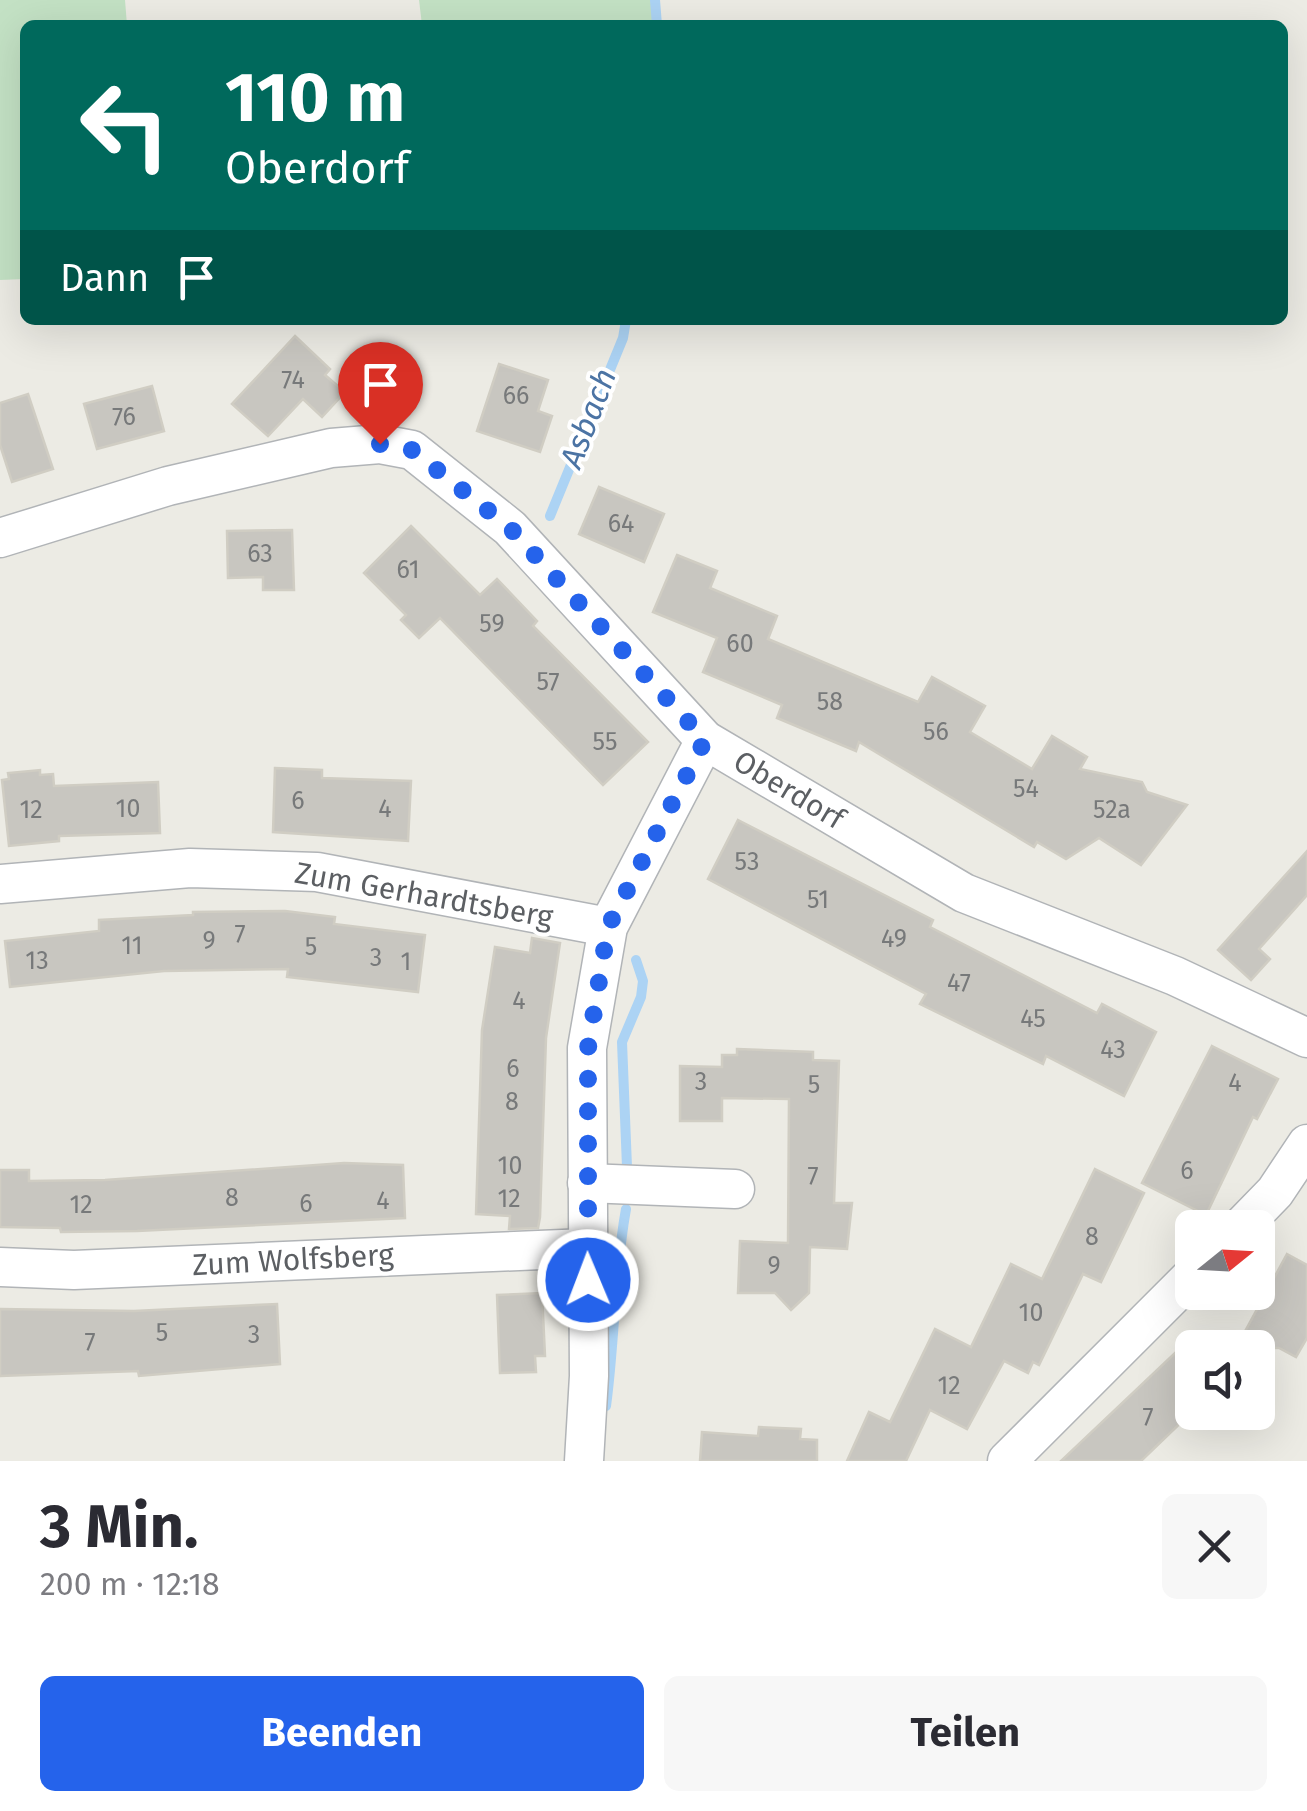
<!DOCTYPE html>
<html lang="de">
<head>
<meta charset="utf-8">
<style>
	body { margin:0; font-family:"Fira Sans",sans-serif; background:#f7f7f7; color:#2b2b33; height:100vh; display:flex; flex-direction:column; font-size:38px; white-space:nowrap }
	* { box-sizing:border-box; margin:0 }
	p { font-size:32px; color:#7c7c81 }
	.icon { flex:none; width:55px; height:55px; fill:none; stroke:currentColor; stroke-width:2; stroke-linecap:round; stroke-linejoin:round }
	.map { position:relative; height:1461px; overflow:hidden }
	.panel { display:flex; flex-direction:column; background:#fff; flex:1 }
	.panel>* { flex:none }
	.banner { position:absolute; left:20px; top:20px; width:1268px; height:305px; border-radius:15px; box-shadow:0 10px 40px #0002; background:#00695c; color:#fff; overflow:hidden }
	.needle { width:65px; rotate:72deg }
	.fabs { position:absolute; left:1175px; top:1210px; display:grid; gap:20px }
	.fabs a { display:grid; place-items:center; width:100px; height:100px; border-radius:15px; background:#fff; box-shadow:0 10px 40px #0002; font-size:50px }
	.pin { position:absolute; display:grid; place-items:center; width:85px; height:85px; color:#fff; margin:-102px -42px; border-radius:50% 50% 50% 0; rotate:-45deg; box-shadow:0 0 10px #0007 }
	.pin .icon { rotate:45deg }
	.me { position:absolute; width:110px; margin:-55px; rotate:359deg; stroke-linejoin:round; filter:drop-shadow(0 0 8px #0008) }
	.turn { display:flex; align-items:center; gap:35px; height:210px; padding:0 40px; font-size:45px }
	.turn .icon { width:130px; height:130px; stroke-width:2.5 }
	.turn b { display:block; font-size:70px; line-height:85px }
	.then { display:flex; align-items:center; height:95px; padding:0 40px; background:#0003; gap:20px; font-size:38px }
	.round { display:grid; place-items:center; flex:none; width:105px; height:105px; border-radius:15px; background:#f7f7f7 }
	.head { display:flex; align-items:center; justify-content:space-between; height:170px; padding:0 40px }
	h1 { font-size:60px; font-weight:700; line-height:75px }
	.button { display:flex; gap:20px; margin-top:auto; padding:20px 40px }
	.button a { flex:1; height:115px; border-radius:15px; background:#2563eb; color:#fff; font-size:40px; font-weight:700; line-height:115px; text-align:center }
	.button a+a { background:#f7f7f7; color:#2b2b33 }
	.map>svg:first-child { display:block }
	.green { fill:#c3e1c4 }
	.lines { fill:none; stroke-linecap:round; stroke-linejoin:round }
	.stream { stroke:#acd3f4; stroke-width:10 }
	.building { fill:#c8c6c0; stroke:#d0cdc3; stroke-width:2.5 }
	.minor-casing { stroke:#b1b4b7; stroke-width:41 }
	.minor { stroke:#fff; stroke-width:38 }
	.route { stroke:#2563eb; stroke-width:18; stroke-dasharray:0 32.4 }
	.labels { text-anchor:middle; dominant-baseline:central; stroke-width:8; stroke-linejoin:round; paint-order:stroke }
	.number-label { font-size:25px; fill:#77797a }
	.street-label { font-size:30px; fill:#5c5f63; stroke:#fff }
	.water-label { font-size:32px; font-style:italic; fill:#4c74a4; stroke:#fff }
</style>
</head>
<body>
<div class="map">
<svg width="1307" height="1461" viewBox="0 0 1307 1461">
	<rect width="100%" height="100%" fill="#ecebe4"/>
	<!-- green -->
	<g class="green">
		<path d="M0,0H125L127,25H25V279L0,280Z"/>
		<path d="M419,0H659V25H422Z"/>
	</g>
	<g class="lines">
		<!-- stream -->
		<g class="stream">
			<path d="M655,0L657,25"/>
			<path d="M550,516L623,338L626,320"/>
			<path d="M627,1167L622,1042L641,997L643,981L636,960"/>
			<path d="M606,1406C615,1340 614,1275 626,1209"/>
		</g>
	</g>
	<!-- building -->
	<g class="building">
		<path d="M295,336L330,369L325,375L345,392L322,417L303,399L268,436L232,404Z"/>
		<path d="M499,364L548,380L538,411L552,416L540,452L477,431Z"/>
		<path d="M152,386L164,431L97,449L84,404Z"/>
		<path d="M28,394L53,469L12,482L0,445V403Z"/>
		<path d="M599,487L664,514L644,562L579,534Z"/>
		<path d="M411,526L480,595L497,579L537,621L533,626L648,742L603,785L440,618L419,638L401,620L406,615L364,573Z"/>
		<path d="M292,530L294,590H263V577L228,578L227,531Z"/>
		<path d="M677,555L717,571L710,588L777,616L768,639L918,702L932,677L985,706L970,732L1032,769L1052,736L1087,757L1080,769L1142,782L1147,792L1187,805L1141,865L1099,838L1066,859L1037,842L1034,847L859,742L856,751L777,718L782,705L703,672L717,638L653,612Z"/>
		<path d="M275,768L322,770V778L411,781L408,841L273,832Z"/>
		<path d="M40,770V775L53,774L54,786L158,782L160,833L59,836V841L9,846L2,780L9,779L8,773Z"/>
		<path d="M738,820L933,920L930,927L1097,1013L1102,1004L1156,1032L1124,1096L1046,1056L1043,1064L920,1004L926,994L708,879Z"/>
		<path d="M1307,851V895L1259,949L1270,959L1251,980L1218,950Z"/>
		<path d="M285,911L335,917L334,924L425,935L418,992L287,977L288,969L164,971L10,987L5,941L99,931V920L193,915V912Z"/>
		<path d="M532,938L560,943L546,1038L540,1217L538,1228L509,1229L510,1216L476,1214L482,1030L495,947L530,953Z"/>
		<path d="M1212,1046L1278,1079L1257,1119L1253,1117L1206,1215L1142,1183Z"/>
		<path d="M737,1049L813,1052V1060L839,1061L834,1203H852L847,1249L810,1247L809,1293L791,1310L775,1293H738L740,1241L788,1243L789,1099L722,1098V1121H680V1066L722,1067V1055H737Z"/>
		<path d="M344,1163L403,1165L405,1218L137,1231L61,1232L60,1228L0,1227V1170H29V1181L105,1180Z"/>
		<path d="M1095,1169L1144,1193L1101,1282L1083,1274L1039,1365L1033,1362L1028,1373L1004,1361L967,1429L930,1410L906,1461H847L869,1412L890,1422L935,1329L971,1347L1011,1264L1042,1279Z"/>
		<path d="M1287,1254L1307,1265V1338L1296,1357L1279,1348H1236Z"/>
		<path d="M542,1293L545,1356H535L536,1372L500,1373L497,1295Z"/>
		<path d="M277,1304L280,1364L139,1376L138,1371L0,1376V1309L134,1311Z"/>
		<path d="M1192,1337V1412L1141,1461H1061Z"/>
		<path d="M759,1427L801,1429L800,1439L817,1440V1461H700L702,1432L758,1436Z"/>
	</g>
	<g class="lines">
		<!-- minor casing -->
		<g class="minor-casing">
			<g id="minor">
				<path d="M0,538L168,486L331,448L380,444L412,450L510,528L705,740L964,893L1175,976L1307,1038"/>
				<path d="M0,884L190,868L317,872L608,927"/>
				<path d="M587,1183L735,1189"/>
				<path d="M1240,1228L1275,1192L1307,1144"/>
				<path d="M0,1267L74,1270L587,1248"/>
				<path d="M584,1461L589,1376L587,1048L608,927L705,740"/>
				<path d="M1007,1461L1192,1276"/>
			</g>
		</g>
		<!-- minor -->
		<use href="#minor" class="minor"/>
	</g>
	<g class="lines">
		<!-- route -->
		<path class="route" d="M380,444L412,450L510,528L705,740L608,927L588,1048V1280"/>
	</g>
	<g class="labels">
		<!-- number labels -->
		<g class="number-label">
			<text x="293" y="380">74</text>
			<text x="516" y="396">66</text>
			<text x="124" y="417">76</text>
			<text x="621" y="524">64</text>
			<text x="260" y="554">63</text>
			<text x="408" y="570">61</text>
			<text x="492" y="624">59</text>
			<text x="740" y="644">60</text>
			<text x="548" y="682">57</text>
			<text x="830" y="702">58</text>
			<text x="936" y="732">56</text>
			<text x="605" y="742">55</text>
			<text x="1026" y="789">54</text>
			<text x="298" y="801">6</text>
			<text x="128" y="809">10</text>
			<text x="385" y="809">4</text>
			<text x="31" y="810">12</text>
			<text x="1112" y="810">52a</text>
			<text x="747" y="862">53</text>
			<text x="818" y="900">51</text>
			<text x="240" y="934">7</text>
			<text x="894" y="939">49</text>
			<text x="209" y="941">9</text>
			<text x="132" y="946">11</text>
			<text x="311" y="947">5</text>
			<text x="376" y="958">3</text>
			<text x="37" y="961">13</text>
			<text x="406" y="962">1</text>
			<text x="959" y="983">47</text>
			<text x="519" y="1001">4</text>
			<text x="1033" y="1019">45</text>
			<text x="1113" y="1050">43</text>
			<text x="513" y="1069">6</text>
			<text x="701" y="1082">3</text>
			<text x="1235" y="1083">4</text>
			<text x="814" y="1085">5</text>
			<text x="512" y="1102">8</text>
			<text x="510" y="1166">10</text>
			<text x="1187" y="1171">6</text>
			<text x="813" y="1176">7</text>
			<text x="232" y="1198">8</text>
			<text x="509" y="1199">12</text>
			<text x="383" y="1201">4</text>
			<text x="306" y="1204">6</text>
			<text x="81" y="1205">12</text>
			<text x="1092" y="1237">8</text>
			<text x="774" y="1266">9</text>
			<text x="1031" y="1313">10</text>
			<text x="162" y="1333">5</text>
			<text x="254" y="1335">3</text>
			<text x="90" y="1342">7</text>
			<text x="949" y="1386">12</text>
			<text x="1148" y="1417">7</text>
		</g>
		<!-- street labels -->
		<g class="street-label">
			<text transform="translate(789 790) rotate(31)">Oberdorf</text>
			<text transform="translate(424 895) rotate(10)">Zum Gerhardtsberg</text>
			<text transform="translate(293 1260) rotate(-3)">Zum Wolfsberg</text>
		</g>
		<!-- water labels -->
		<g class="water-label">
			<text transform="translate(588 418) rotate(-69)">Asbach</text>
		</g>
	</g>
</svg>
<div class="fabs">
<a><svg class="needle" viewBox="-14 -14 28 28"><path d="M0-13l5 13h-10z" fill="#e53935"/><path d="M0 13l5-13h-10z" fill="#7c7c81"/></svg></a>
<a><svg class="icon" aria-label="sound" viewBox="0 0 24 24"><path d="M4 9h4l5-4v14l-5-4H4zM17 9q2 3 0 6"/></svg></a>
</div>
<div class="pin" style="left:380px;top:444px;background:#d93025"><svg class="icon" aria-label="arrive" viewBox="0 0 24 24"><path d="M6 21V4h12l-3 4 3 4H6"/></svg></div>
<svg class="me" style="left:588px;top:1280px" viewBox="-20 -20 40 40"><circle r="17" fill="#2563eb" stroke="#fff" stroke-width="3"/><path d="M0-11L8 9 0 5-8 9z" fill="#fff"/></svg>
<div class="banner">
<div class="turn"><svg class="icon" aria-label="left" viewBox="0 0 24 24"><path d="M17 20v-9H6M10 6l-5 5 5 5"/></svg><div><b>110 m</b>Oberdorf</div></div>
<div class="then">Dann<svg class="icon" aria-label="arrive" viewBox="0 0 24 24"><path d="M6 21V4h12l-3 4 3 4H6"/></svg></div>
</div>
</div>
<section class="panel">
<div class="head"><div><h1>3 Min.</h1><p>200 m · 12:18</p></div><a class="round"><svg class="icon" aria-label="close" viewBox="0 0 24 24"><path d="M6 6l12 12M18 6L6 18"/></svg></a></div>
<div class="button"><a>Beenden</a><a>Teilen</a></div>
</section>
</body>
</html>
